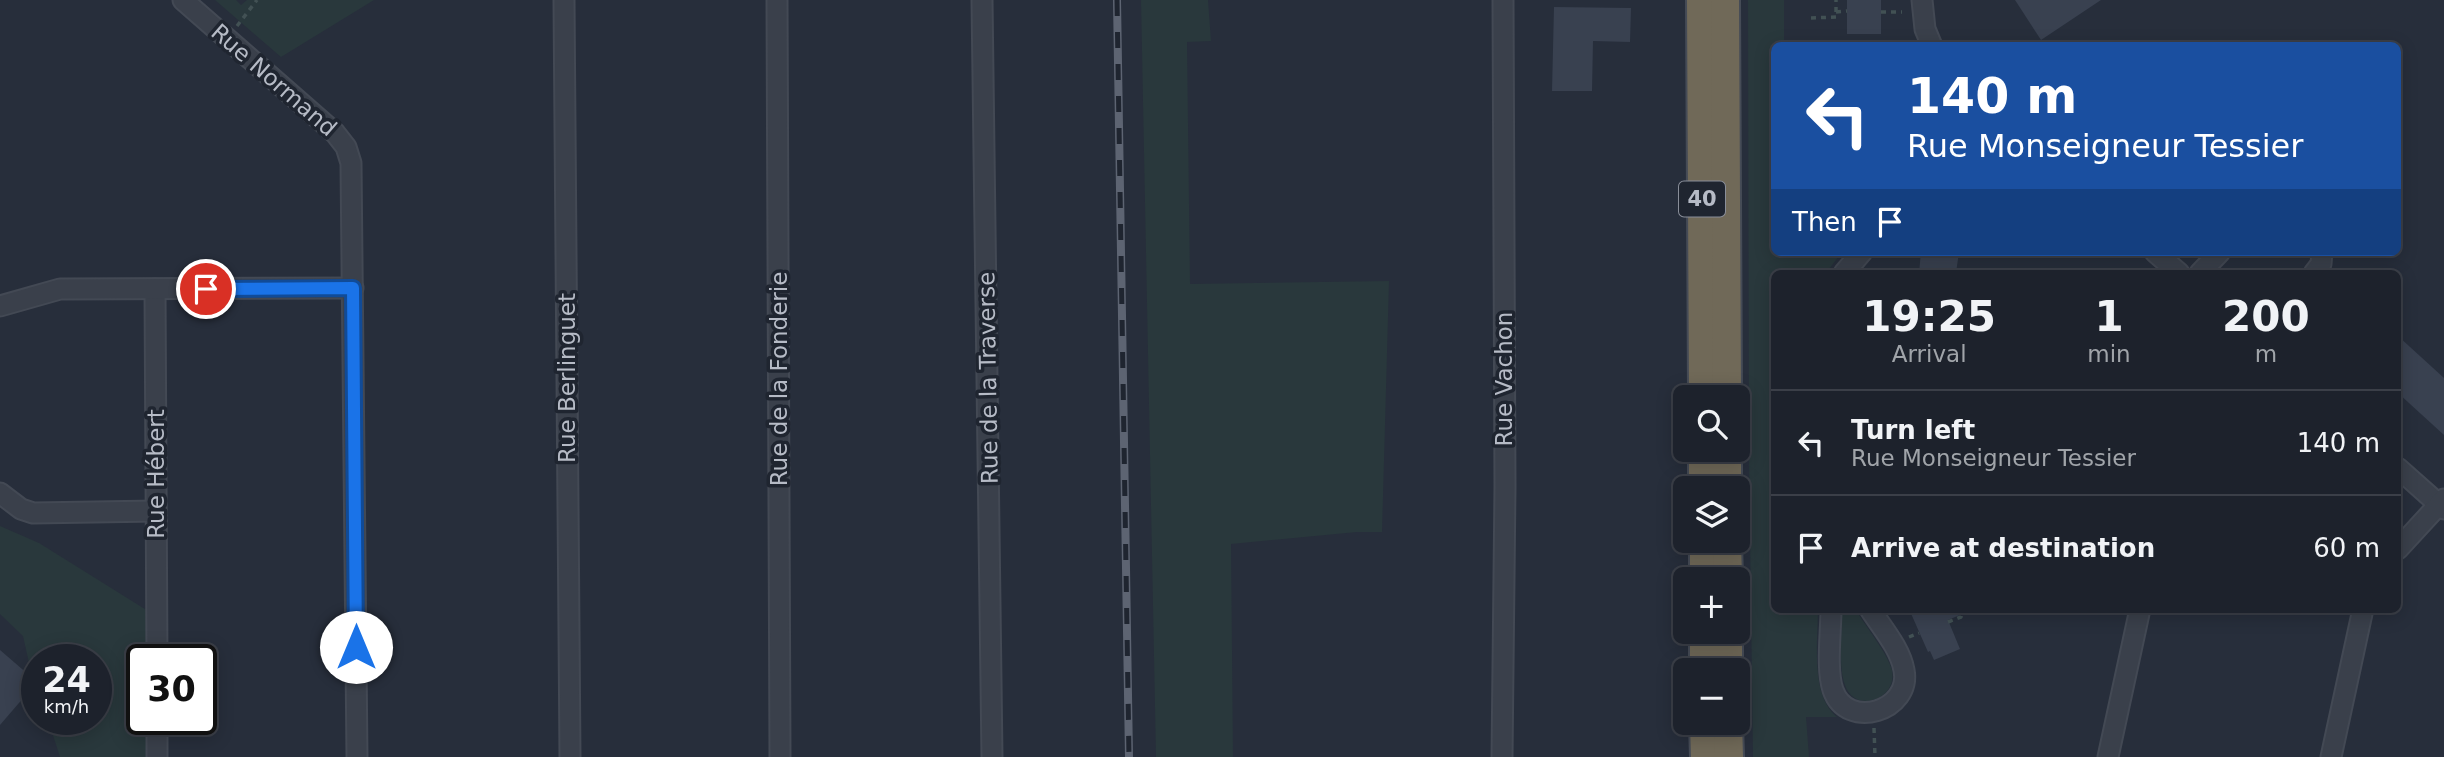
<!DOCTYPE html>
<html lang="en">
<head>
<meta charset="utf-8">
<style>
	body { margin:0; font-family:"DejaVu Sans",sans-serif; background:#2a2f38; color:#f1f3f6; height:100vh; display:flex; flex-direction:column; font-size:26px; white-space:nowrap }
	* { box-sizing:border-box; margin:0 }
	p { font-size:23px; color:#a0a4a9 }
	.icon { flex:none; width:38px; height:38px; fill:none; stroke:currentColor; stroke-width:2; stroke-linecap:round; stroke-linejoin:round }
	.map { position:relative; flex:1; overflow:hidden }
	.drawer { position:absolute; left:1771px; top:270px; width:630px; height:343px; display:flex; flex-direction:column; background:#1d222c; border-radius:10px; box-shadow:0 4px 18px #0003,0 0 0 2px #3b3f48 }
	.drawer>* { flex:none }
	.guide { position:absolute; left:1771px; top:42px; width:630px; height:214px; border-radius:10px; box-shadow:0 4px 18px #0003,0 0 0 2px #3b3f48; background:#1a4fa0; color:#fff; overflow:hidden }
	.tools { position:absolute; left:1673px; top:385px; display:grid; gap:14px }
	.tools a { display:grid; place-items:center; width:77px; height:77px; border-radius:10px; background:#1d222c; box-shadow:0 4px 18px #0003,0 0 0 2px #3b3f48; font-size:35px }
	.speed { position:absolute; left:21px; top:644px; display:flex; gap:14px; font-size:35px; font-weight:700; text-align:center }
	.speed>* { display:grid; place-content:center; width:91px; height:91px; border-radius:50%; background:#1d222c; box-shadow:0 4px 18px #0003,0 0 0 2px #3b3f48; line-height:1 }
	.speed small { font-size:18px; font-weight:400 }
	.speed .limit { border:4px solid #111; border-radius:10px; background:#fff; color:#111 }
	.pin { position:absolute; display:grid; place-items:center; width:60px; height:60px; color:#fff; margin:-30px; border:4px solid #fff; border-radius:50%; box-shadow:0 2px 7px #0007 }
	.me { position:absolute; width:77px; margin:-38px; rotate:0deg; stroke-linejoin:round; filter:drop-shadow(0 0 5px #0008) }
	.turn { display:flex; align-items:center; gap:24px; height:147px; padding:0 21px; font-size:32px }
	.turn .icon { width:91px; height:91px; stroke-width:2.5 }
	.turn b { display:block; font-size:49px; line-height:60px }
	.then { display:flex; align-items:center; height:66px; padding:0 21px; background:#0003; gap:14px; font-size:26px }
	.eta { display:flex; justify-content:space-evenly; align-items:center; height:119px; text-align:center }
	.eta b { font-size:42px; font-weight:700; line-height:49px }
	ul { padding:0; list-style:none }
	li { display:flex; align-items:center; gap:21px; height:105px; padding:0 21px; border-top:2px solid #3b3f48 }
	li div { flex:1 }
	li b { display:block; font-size:26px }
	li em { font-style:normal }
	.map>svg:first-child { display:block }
	.green { fill:#29383c }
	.building { fill:#394150 }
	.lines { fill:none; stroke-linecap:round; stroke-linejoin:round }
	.minor-casing { stroke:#434954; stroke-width:23 }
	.highway-casing { stroke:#454b56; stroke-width:32 }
	.path { stroke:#425154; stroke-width:3.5; stroke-dasharray:5 5; stroke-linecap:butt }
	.minor { stroke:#3a404b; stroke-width:19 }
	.highway { stroke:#706958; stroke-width:28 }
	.rail-casing { stroke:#5d6472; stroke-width:8 }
	.rail { stroke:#1f2530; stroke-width:5; stroke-dasharray:16; stroke-linecap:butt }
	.route-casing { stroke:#114b97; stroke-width:18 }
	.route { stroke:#1a73e8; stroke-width:12 }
	.labels { text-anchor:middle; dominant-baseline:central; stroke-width:7; stroke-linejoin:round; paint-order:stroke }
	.shield { fill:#1f2530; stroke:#898e99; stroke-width:2 }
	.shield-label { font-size:21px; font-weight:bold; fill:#b6bbc6 }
	.street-label { font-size:23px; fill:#b6bbc6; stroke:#1f2530 }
</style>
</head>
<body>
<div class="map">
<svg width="2444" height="757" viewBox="0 0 2444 757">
	<rect width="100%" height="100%" fill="#272e3b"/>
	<!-- green -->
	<g class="green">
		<path d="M215,0H236L241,5L247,0H374L281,57Z"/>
		<path d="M1141,0H1208L1211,41L1187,42L1190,284L1389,281L1382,532H1357L1231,544L1233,757H1156Z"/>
		<path d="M1748,0H1784V45L1774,46V252H1842L1826,273H1774V609H1818C1818,641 1810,695 1837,717H1806L1809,757H1753L1749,458Z"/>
		<path d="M0,526L39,543L156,616L155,660H142V719H154L153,757H60L50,726L41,719H96V660H37V699L23,636L0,614Z"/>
		<path d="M1842,609H1855C1864,624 1888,654 1892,670C1898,699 1855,715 1845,685C1838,666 1842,630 1842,609Z"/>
	</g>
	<!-- building -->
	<g class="building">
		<rect x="1847" y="0" width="34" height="34"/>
		<path d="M2015,0H2101L2041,40Z"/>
		<path d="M1554,7L1631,8L1630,42L1593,41L1592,91H1552Z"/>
		<path d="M1921,252H1959L1956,273H1919Z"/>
		<path d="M2398,336L2444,378V435L2398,393Z"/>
		<path d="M1909,609H1974L1948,620L1960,649L1934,660L1930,651L1928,652Z"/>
		<path d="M0,650L37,682L0,725Z"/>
	</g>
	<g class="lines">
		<!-- minor casing -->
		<g class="minor-casing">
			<g id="minor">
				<path d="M183,0L335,133L346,147L351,163L357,757"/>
				<path d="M564,0L570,757"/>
				<path d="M777,0L780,757"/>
				<path d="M982,0L992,757"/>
				<path d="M1922,0L1925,29L1932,46"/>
				<path d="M2155,252L2179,273"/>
				<path d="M1844,273L1862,252"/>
				<path d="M2200,273L2220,252"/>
				<path d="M2314,273L2321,264L2322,252"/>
				<path d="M155,289L157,660"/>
				<path d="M0,306L60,289L353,288"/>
				<path d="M2398,468L2444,509"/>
				<path d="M0,493L21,509L33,513L156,511"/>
				<path d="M2398,549L2444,499"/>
				<path d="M1831,609C1831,632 1826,669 1833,690C1847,731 1912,711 1904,670C1900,648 1882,628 1870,609"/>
				<path d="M157,719V757"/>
				<path d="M1502,757L1505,487L1503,0"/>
				<path d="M2108,757L2140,609"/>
				<path d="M2331,757L2363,609"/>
			</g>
		</g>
		<!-- highway casing -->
		<g class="highway-casing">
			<g id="highway">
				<path d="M1701,0L1703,397"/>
				<path d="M1725,0L1727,397"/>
				<path d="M1703,450V488"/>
				<path d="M1727,450V488"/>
				<path d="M1704,541V579"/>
				<path d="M1727,541L1728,579"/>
				<path d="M1704,632V670"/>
				<path d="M1728,632V670"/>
				<path d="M1704,723L1705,757"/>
				<path d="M1728,723L1729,757"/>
			</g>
		</g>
		<!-- path -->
		<g class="path">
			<path d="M1836,12L1847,11"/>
			<path d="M1881,12H1902"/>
			<path d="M1811,18L1836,17V0"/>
			<path d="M237,26L257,0"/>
			<path d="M1948,622L1961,617V609"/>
			<path d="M1909,637L1919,633"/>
			<path d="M1874,728L1875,757"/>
		</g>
		<!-- minor -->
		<use href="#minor" class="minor"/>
		<!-- highway -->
		<use href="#highway" class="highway"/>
		<!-- rail casing -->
		<g class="rail-casing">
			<path id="rail" d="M1117,0L1129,757"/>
		</g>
		<!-- rail -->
		<use href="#rail" class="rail"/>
	</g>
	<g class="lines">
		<!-- route casing -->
		<g class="route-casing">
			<path id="route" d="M206,289L353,288L356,647"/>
		</g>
		<!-- route -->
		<use href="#route" class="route"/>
	</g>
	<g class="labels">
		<!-- shield labels -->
		<rect class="shield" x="1679" y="181.5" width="46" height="35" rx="5"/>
		<g class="shield-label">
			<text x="1702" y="199">40</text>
		</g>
		<!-- street labels -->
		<g class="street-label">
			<text transform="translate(274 80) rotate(41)">Rue Normand</text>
			<text transform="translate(567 378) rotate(-90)">Rue Berlinguet</text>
			<text transform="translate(988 378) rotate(-91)">Rue de la Traverse</text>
			<text transform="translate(779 379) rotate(-90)">Rue de la Fonderie</text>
			<text transform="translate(1504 379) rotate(-90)">Rue Vachon</text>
			<text transform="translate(156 474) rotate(-90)">Rue Hébert</text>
		</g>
	</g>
</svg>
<div class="tools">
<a><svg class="icon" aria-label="search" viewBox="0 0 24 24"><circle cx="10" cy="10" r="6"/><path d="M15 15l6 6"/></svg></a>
<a><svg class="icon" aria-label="layers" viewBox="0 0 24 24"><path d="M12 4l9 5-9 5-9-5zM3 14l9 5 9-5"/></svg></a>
<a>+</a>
<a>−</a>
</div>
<div class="speed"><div>24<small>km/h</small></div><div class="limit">30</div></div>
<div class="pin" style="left:206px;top:289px;background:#d93025"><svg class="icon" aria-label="arrive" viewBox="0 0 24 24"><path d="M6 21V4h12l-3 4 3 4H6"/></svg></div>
<svg class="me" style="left:356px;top:647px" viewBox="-20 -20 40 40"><circle r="19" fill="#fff"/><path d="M0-13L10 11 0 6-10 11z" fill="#1a73e8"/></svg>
<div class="guide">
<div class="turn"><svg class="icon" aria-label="left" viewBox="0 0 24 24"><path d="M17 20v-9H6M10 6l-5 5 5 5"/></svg><div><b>140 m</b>Rue Monseigneur Tessier</div></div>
<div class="then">Then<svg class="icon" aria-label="arrive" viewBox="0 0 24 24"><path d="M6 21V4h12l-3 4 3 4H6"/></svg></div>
</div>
<section class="drawer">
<div class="eta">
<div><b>19:25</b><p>Arrival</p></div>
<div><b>1</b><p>min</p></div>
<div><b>200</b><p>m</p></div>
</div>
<ul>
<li><svg class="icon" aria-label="left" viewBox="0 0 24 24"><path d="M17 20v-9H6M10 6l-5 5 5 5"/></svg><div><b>Turn left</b><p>Rue Monseigneur Tessier</p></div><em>140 m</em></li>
<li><svg class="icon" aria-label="arrive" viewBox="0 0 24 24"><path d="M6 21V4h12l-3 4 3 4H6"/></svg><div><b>Arrive at destination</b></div><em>60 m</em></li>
</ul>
</section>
</div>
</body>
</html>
